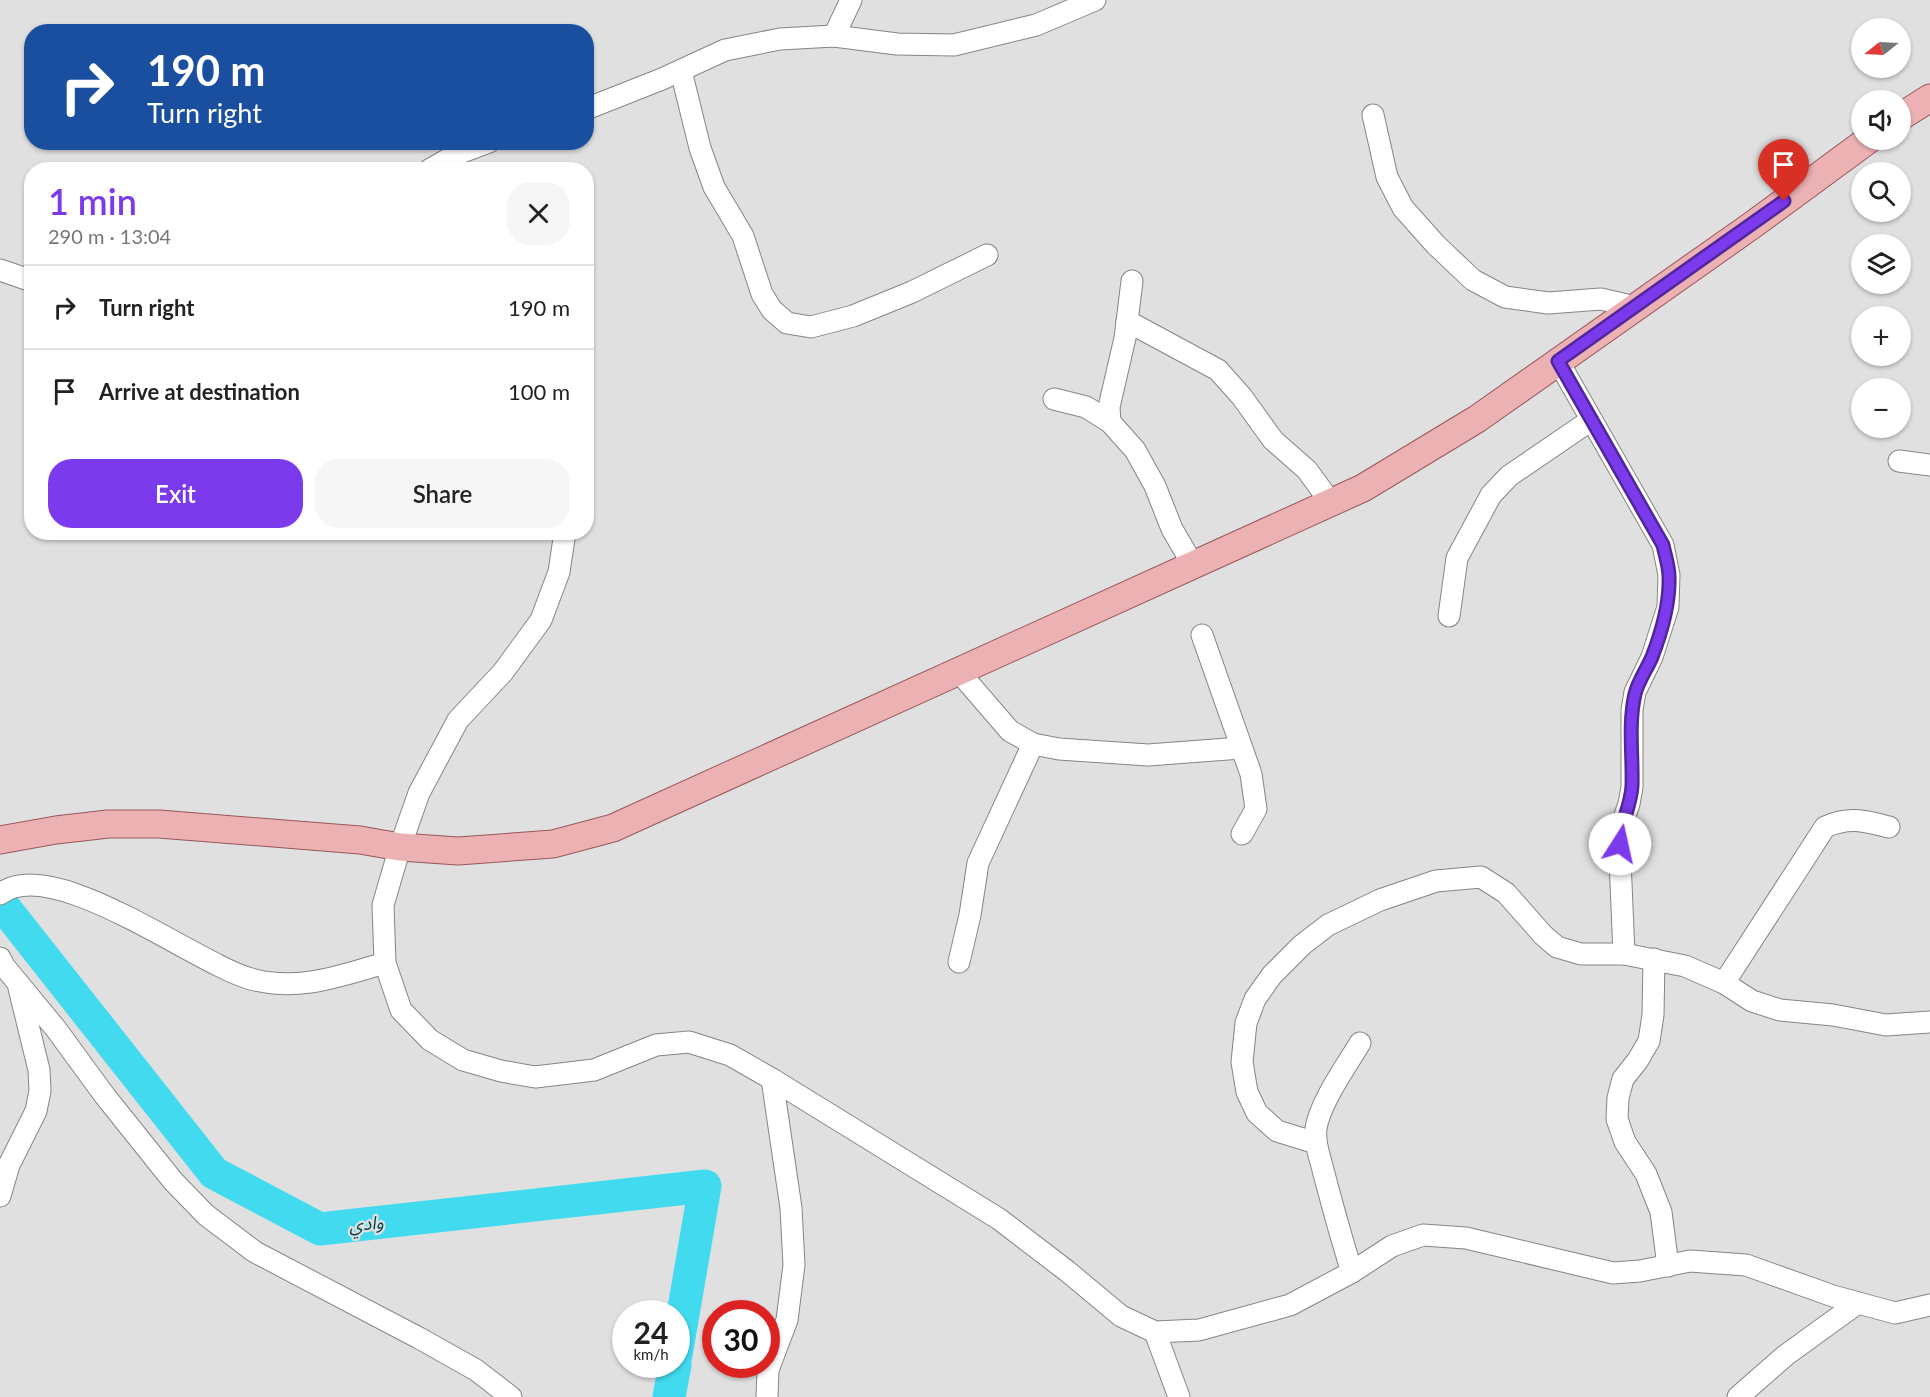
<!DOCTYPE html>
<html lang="en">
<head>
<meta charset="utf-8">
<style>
	body { margin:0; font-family:Lato,"Noto Sans Arabic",sans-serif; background:#f6f6f6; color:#222; height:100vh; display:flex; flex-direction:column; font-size:22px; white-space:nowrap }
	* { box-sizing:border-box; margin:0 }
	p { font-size:20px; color:#767676 }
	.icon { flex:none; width:33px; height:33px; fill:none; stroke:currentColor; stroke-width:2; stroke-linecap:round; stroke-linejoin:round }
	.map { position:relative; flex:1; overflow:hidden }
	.side { position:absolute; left:24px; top:162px; width:570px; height:378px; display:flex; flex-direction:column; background:#fff; border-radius:24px; box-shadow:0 2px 4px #0004 }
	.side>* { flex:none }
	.hud { position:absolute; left:24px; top:24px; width:570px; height:126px; border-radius:24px; box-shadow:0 2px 4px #0004; background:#1a4fa0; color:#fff; overflow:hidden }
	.needle { width:39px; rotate:252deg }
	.tools { position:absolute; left:1851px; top:18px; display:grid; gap:12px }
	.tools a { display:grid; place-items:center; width:60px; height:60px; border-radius:50%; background:#fff; box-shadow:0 2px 4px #0004; font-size:30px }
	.speed { position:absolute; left:612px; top:1300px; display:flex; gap:12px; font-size:30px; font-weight:700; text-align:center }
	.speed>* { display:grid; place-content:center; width:78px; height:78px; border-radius:50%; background:#fff; box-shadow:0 2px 4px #0004; line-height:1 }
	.speed small { font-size:15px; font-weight:400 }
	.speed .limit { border:9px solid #d22; background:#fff; color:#111 }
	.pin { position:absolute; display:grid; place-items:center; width:51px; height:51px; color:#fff; margin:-62px -26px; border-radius:50% 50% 50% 0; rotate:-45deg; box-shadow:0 0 6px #0007 }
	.pin .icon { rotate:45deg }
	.me { position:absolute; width:66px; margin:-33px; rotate:10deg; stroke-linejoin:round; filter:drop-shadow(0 0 4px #0008) }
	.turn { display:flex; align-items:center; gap:21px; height:126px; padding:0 24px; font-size:27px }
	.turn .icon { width:78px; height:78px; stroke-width:2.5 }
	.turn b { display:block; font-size:42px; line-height:51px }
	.round { display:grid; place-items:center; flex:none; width:63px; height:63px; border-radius:24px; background:#f6f6f6 }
	.summary { display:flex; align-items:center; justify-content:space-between; height:102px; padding:0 24px }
	h1 { font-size:36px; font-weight:600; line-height:45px; color:#7c3aed }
	.primary-button { display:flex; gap:12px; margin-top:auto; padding:12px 24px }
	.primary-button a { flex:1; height:69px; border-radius:24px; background:#7c3aed; color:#fff; font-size:24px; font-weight:600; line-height:69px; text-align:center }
	.primary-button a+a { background:#f6f6f6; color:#222 }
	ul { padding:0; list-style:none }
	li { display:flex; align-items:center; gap:18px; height:84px; padding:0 24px; border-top:2px solid #e0e0e0 }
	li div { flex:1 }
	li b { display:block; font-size:22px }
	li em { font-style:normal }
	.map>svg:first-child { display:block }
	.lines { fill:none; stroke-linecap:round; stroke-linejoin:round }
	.river { stroke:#41daef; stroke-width:33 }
	.minor-casing { stroke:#858587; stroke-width:23 }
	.major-casing { stroke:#98575a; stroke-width:29 }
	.minor { stroke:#fff; stroke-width:21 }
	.major { stroke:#ecb1b3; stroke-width:27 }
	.route-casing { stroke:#51269a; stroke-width:15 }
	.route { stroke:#7c3aed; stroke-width:10 }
	.labels { text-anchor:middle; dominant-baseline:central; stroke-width:4.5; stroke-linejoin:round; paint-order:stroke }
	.water-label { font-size:18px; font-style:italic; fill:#00474f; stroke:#e0e0e1 }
</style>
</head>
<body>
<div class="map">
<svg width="1930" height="1397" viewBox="0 0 1930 1397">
	<rect width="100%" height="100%" fill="#e0e0e1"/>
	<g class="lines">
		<!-- river -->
		<g class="river">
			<path d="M0,902L214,1173L320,1229L705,1186L676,1355"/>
			<path d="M669,1397L675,1365"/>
		</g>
		<!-- minor casing -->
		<g class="minor-casing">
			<g id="minor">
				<path d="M834,36L851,0"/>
				<path d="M681,71L700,148L714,187L743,236L762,294L772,310L787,323L811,327L853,316L912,292L987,255"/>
				<path d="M586,109L662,79L725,50L780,39L834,36L897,44L954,45L1036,25L1095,0"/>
				<path d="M1373,115L1387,177L1403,208L1436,245L1473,280L1505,297L1548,303L1601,299L1635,307"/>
				<path d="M429,170L457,154L489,142"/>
				<path d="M0,270L32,281"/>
				<path d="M1127,321L1218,370L1242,397L1273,440L1307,470L1331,503"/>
				<path d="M1558,361L1663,545L1669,575L1668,607L1652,657L1635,692L1632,710V787L1629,804L1620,829V860L1624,954"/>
				<path d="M1054,399L1086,407L1110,422L1135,450L1155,486L1172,529L1193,565"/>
				<path d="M1110,422L1109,407L1125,338L1132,281"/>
				<path d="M1899,461L1930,465"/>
				<path d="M565,532L559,572L541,620L503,672L458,720L419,793L400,847L383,905L385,963L401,1010L430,1040L463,1060L501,1071L535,1077L594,1070L656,1045L689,1042L730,1055L772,1079L999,1219L1067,1271L1121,1316L1155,1332L1199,1330L1290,1305L1352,1272L1392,1246L1423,1235L1466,1238L1613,1273L1640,1271L1690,1261L1746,1265L1833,1296L1895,1313L1930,1305"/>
				<path d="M1449,616L1457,558L1491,495L1509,476L1591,420"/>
				<path d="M1202,635L1251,774L1256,809L1242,834"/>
				<path d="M959,672L1010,731L1033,744L1059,749L1148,755L1241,748"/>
				<path d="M0,894C52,853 196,964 251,979C299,992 339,976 385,963"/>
				<path d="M0,958L4,966L56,1029L105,1096L173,1181L206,1215L255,1252L419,1338L476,1370L511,1397"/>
				<path d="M1654,959L1653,1015L1649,1041L1638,1060L1623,1079L1618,1098L1617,1119L1625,1142L1646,1174L1661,1212L1668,1266"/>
				<path d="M959,962L970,915L978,863L1033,744"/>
				<path d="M1724,983L1825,827C1850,816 1865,821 1889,827"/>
				<path d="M1316,1143L1277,1131L1257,1113L1247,1092L1242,1062L1246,1023L1255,999L1272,975L1302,945L1328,925L1380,900L1436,881L1481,877L1506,893L1543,935L1557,947L1581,954H1624L1685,966L1724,983L1752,1001L1780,1010L1833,1015L1886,1025L1930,1022"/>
				<path d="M0,1196L9,1165L36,1111L40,1091L39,1070L19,988"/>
				<path d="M1352,1272C1341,1238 1332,1204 1323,1170C1320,1157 1314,1143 1316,1129C1319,1104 1347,1065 1360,1043"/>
				<path d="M1155,1332L1179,1397"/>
				<path d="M767,1397L768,1370L787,1320L794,1265L791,1208L772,1079"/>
				<path d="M1738,1397L1786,1355L1858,1303"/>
			</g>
		</g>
		<!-- major casing -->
		<g class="major-casing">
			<g id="major">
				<path d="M1900,117L1930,98"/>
				<path d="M0,840L56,830L108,824H159L360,840L400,847L458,851L553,844L613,828L1363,488L1477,419L1751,226L1868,140"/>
			</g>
		</g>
		<!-- minor -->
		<use href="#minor" class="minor"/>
		<!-- major -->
		<use href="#major" class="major"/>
	</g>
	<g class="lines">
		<!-- route casing -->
		<g class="route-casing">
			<path id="route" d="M1620,844C1620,824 1631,806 1632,786C1633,756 1628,724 1635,694C1638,681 1647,669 1652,657C1662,631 1670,604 1669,577C1669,566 1665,555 1663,545L1558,361L1784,201"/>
		</g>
		<!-- route -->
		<use href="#route" class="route"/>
	</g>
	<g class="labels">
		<!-- water labels -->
		<g class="water-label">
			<text transform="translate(366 1223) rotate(-6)">وادي</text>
		</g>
	</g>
</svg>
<div class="tools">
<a><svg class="needle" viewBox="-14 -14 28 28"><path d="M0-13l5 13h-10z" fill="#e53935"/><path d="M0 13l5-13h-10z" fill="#767676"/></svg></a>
<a><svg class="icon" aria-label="sound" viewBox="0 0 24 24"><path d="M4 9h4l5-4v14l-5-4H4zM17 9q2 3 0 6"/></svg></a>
<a><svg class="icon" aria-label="search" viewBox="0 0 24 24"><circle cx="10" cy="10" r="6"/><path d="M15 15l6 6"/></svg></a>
<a><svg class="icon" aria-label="layers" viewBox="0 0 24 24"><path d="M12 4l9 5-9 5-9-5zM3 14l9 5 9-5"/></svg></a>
<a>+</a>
<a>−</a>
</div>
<div class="speed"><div>24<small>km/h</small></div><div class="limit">30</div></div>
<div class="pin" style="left:1784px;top:201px;background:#d93025"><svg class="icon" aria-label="arrive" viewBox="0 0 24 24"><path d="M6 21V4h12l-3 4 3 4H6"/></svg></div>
<svg class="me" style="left:1620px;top:844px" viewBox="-20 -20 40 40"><circle r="19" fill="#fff"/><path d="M0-13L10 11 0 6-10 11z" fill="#7c3aed"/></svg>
<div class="hud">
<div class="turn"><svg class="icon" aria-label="right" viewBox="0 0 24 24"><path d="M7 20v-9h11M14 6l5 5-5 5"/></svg><div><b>190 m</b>Turn right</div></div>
</div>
<section class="side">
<div class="summary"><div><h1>1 min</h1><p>290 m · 13:04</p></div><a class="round"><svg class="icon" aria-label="close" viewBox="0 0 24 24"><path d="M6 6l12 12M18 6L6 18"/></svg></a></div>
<ul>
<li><svg class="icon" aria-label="right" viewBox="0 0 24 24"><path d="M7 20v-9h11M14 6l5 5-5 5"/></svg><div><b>Turn right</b></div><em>190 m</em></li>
<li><svg class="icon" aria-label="arrive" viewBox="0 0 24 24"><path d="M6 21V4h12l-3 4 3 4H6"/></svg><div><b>Arrive at destination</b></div><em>100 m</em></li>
</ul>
<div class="primary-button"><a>Exit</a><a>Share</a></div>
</section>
</div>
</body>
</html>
